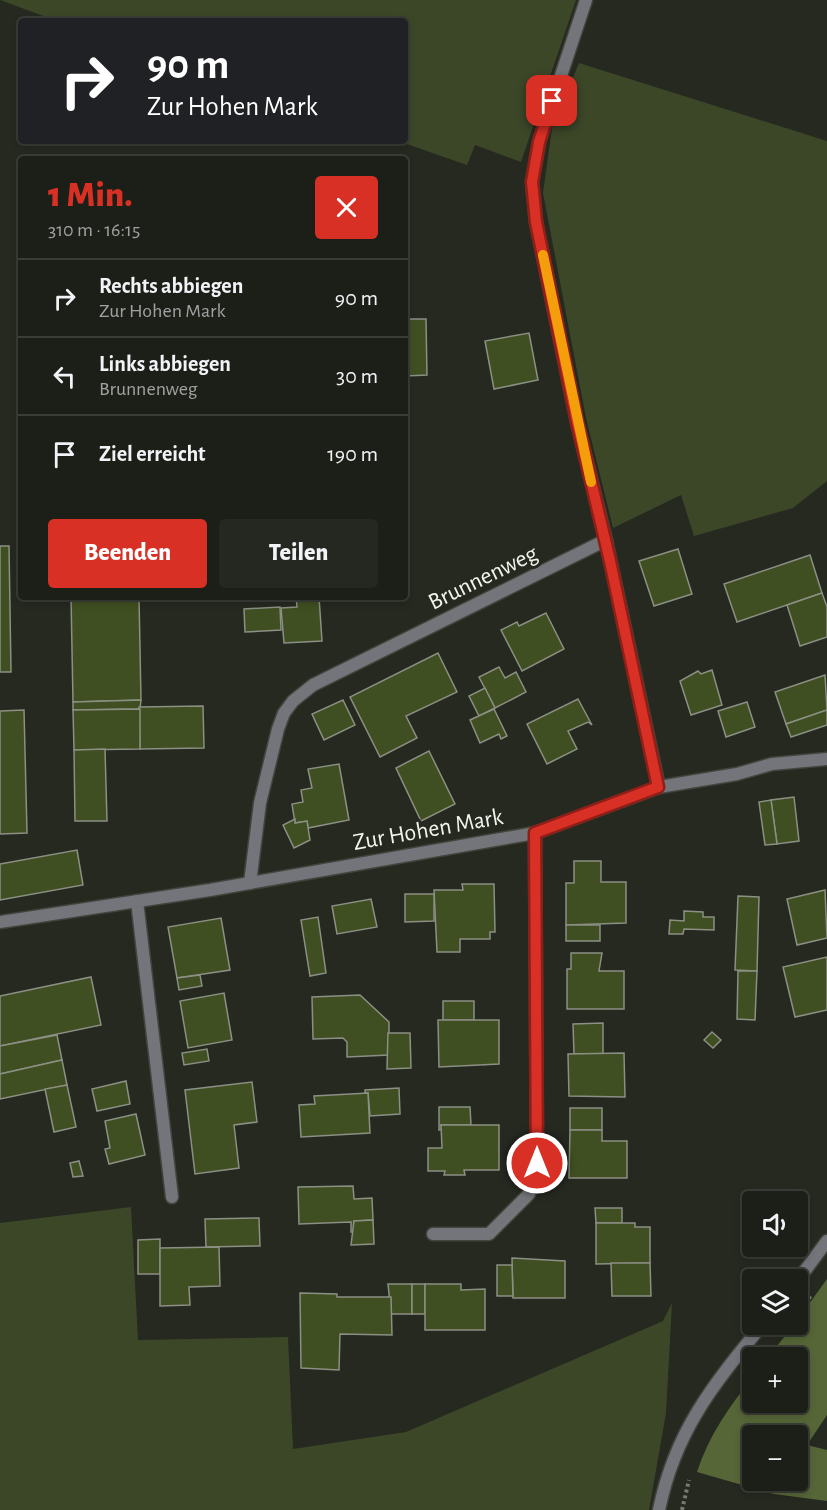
<!DOCTYPE html>
<html lang="de">
<head>
<meta charset="utf-8">
<style>
	body { margin:0; font-family:"Alegreya Sans",sans-serif; background:#252721; color:#f1f3f6; height:100vh; display:flex; flex-direction:column; font-size:22px; white-space:nowrap }
	* { box-sizing:border-box; margin:0 }
	p { font-size:20px; color:#a0a2a2 }
	.icon { flex:none; width:33px; height:33px; fill:none; stroke:currentColor; stroke-width:2; stroke-linecap:round; stroke-linejoin:round }
	.map { position:relative; flex:1; overflow:hidden }
	.details { position:absolute; left:18px; top:156px; width:390px; height:444px; display:flex; flex-direction:column; background:#1c1f18; border-radius:6px; box-shadow:0 3px 9px #0003,0 0 0 2px #3a3d37 }
	.details>* { flex:none }
	.guide { position:absolute; left:18px; top:18px; width:390px; height:126px; border-radius:6px; box-shadow:0 3px 9px #0003,0 0 0 2px #3a3d37; background:#202124; color:#fff; overflow:hidden }
	.buttons { position:absolute; left:742px; top:1191px; display:grid; gap:12px }
	.buttons a { display:grid; place-items:center; width:66px; height:66px; border-radius:6px; background:#1c1f18; box-shadow:0 3px 9px #0003,0 0 0 2px #3a3d37; font-size:30px }
	.pin { position:absolute; display:grid; place-items:center; width:51px; height:51px; color:#fff; margin:-26px; border-radius:12px; box-shadow:0 3px 9px #0006 }
	.me { position:absolute; width:66px; margin:-33px; rotate:0deg; stroke-linejoin:round; filter:drop-shadow(0 0 4px #0008) }
	.turn { display:flex; align-items:center; gap:21px; height:126px; padding:0 30px; font-size:27px }
	.turn .icon { width:78px; height:78px; stroke-width:2.5 }
	.turn b { display:block; font-size:42px; line-height:51px }
	.round { display:grid; place-items:center; flex:none; width:63px; height:63px; border-radius:6px; background:#252721 }
	.head { display:flex; align-items:center; justify-content:space-between; height:102px; padding:0 30px }
	h1 { font-size:36px; font-weight:800; line-height:45px; color:#d93025 }
	.action { display:flex; gap:12px; margin-top:auto; padding:12px 30px }
	.action a { flex:1; height:69px; border-radius:6px; background:#d93025; color:#fff; font-size:24px; font-weight:800; line-height:69px; text-align:center }
	.action a+a { background:#252721; color:#f1f3f6 }
	ul { padding:0; list-style:none }
	li { display:flex; align-items:center; gap:18px; height:78px; padding:0 30px; border-top:2px solid #3a3d37 }
	li div { flex:1 }
	li b { display:block; font-size:22px }
	li em { font-style:normal }
	.map>svg:first-child { display:block }
	.green { fill:#3c4728 }
	.forest { fill:#566637; fill-rule:evenodd }
	.building { fill:#404f21; stroke:#8b8f84; stroke-width:1.5 }
	.lines { fill:none; stroke-linecap:round; stroke-linejoin:round }
	.minor-casing { stroke:#42453d; stroke-width:15 }
	.tertiary-casing { stroke:#42453d; stroke-width:15 }
	.path { stroke:#777a72; stroke-width:4; stroke-dasharray:3 3; stroke-linecap:butt }
	.minor { stroke:#73757a; stroke-width:12 }
	.tertiary { stroke:#73757a; stroke-width:12 }
	.route-casing { stroke:#8d1f18; stroke-width:15 }
	.route { stroke:#d93025; stroke-width:10 }
	.slow { stroke:#f59e0b; stroke-width:10 }
	.labels { text-anchor:middle; dominant-baseline:central; stroke-width:6; stroke-linejoin:round; paint-order:stroke }
	.street-label { font-size:24px; fill:#f2f4ee; stroke:#252920 }
</style>
</head>
<body>
<div class="map">
<svg width="827" height="1510" viewBox="0 0 827 1510">
	<rect width="100%" height="100%" fill="#252920"/>
	<!-- green -->
	<g class="green">
		<path d="M0,0H576L521,162L475,145L467,165L398,141H405V21H57Z"/>
		<path d="M579,63L827,141V481L793,508L694,536L681,495L613,528L586,418L543,193L552,128Z"/>
		<path d="M131,1207L138,1340L288,1337L293,1449L406,1432L663,1321L672,1303L666,1413L649,1510H0V1223Z"/>
	</g>
	<!-- forest -->
	<path class="forest" d="M827,1279V1415L807,1445L827,1450V1501L774,1494L697,1472C709,1435 729,1407 753,1377V1402H798V1358L768,1357L794,1325L798,1324V1319ZM753,1436H798V1480H753Z"/>
	<!-- building -->
	<g class="building">
		<path d="M405,319H426L427,375L405,376Z"/>
		<path d="M529,333L538,380L494,389L485,341Z"/>
		<path d="M0,546H9L11,672H0Z"/>
		<path d="M678,549L692,594L654,606L639,561Z"/>
		<path d="M810,555L822,593L737,622L724,584Z"/>
		<path d="M822,593L827,607V637L800,646L787,605Z"/>
		<path d="M71,597H139L141,700L73,702Z"/>
		<path d="M296,597H319L322,641L284,643L281,608L297,607Z"/>
		<path d="M280,607L281,630L245,632L244,609Z"/>
		<path d="M546,613L564,649L522,671L501,630L517,622L519,626Z"/>
		<path d="M438,653L457,692L406,716L417,738L380,757L350,697Z"/>
		<path d="M499,667L505,678L516,672L526,692L495,708L479,677Z"/>
		<path d="M712,670L722,705L691,715L680,681L698,671L701,674Z"/>
		<path d="M825,675L827,710L786,724L775,692Z"/>
		<path d="M485,688L495,708L479,716L469,696Z"/>
		<path d="M578,699L592,725L588,722L568,731L577,749L547,764L527,724Z"/>
		<path d="M141,700L140,709L73,710V702Z"/>
		<path d="M343,700L355,725L324,740L312,714Z"/>
		<path d="M747,702L755,727L726,737L718,711Z"/>
		<path d="M203,706L204,748L140,749L139,707Z"/>
		<path d="M140,709V749L74,750L73,710Z"/>
		<path d="M494,709L507,736L501,739L499,734L480,743L470,720Z"/>
		<path d="M24,710L27,833L0,834V711Z"/>
		<path d="M827,710V725L791,737L786,724Z"/>
		<path d="M105,749L107,821H75L74,750Z"/>
		<path d="M429,751L455,804L421,821L396,768Z"/>
		<path d="M339,764L349,820L308,828L307,821L295,823L292,804L303,802L301,790L312,788L308,769Z"/>
		<path d="M794,797L799,841L777,844L771,800Z"/>
		<path d="M771,800L777,844L765,845L759,802Z"/>
		<path d="M295,819V823L307,821L310,840L294,848L283,825Z"/>
		<path d="M77,850L83,885L0,900V864Z"/>
		<path d="M574,861H601V882H626V923L566,925V883H574Z"/>
		<path d="M462,884H494L495,932H490V939H460V952H437L434,890H463Z"/>
		<path d="M825,890L827,938L797,945L787,899Z"/>
		<path d="M405,894H434V921L405,922Z"/>
		<path d="M738,896L759,897L757,971L735,970Z"/>
		<path d="M371,899L377,927L337,934L332,906Z"/>
		<path d="M684,911L703,912V917H714V930L684,929L683,934H669L670,920L684,921Z"/>
		<path d="M318,917L326,973L310,976L301,920Z"/>
		<path d="M221,918L230,970L177,978L168,927Z"/>
		<rect x="566" y="925" width="34" height="16"/>
		<path d="M571,953H602L599,971H624V1009H567V969H571Z"/>
		<path d="M827,957V1010L795,1017L783,967Z"/>
		<path d="M738,971H757L755,1020L737,1019Z"/>
		<path d="M200,975L202,986L179,990L177,978Z"/>
		<path d="M91,977L101,1025L0,1046V996Z"/>
		<path d="M224,993L232,1040L188,1048L180,1001Z"/>
		<path d="M360,995L389,1022V1055L347,1057V1042L343,1038L313,1039L312,997Z"/>
		<rect x="443" y="1001" width="31" height="19"/>
		<path d="M438,1020H499V1064L439,1067Z"/>
		<path d="M603,1023V1054H574L573,1024Z"/>
		<path d="M712,1032L721,1040L713,1048L704,1040Z"/>
		<path d="M388,1033H410L411,1068L387,1069Z"/>
		<path d="M57,1035L62,1060L0,1074V1046Z"/>
		<path d="M207,1049L209,1061L184,1065L182,1053Z"/>
		<path d="M624,1053L625,1097L569,1096L568,1054Z"/>
		<path d="M62,1060L67,1085L0,1099V1074Z"/>
		<path d="M126,1081L130,1104L97,1111L92,1089Z"/>
		<path d="M252,1082L257,1122L234,1125L239,1168L195,1174L185,1090Z"/>
		<path d="M67,1085L76,1127L54,1132L45,1089Z"/>
		<path d="M399,1088L400,1114L370,1116L368,1093H365V1090Z"/>
		<path d="M368,1093L370,1133L301,1137L299,1105L315,1104L314,1096Z"/>
		<path d="M439,1107H470L471,1125H441L442,1129L439,1130Z"/>
		<rect x="570" y="1108" width="32" height="22"/>
		<path d="M136,1114L145,1155L109,1164L105,1149L110,1148L105,1121Z"/>
		<path d="M441,1125H499V1170H464L465,1175H444L445,1171H428V1148H442Z"/>
		<path d="M570,1130H602V1141H627V1178H569Z"/>
		<path d="M79,1161L83,1176L73,1177L70,1163Z"/>
		<path d="M353,1186L354,1199L372,1198L373,1220L354,1221V1232H351V1222L299,1224L298,1187Z"/>
		<path d="M595,1208H622V1223H596Z"/>
		<path d="M259,1218L260,1246L206,1247L205,1219Z"/>
		<path d="M373,1220L374,1244L351,1245L354,1221Z"/>
		<path d="M596,1223H635V1227H650V1263L596,1264Z"/>
		<path d="M160,1239V1274H138V1240Z"/>
		<path d="M219,1247L220,1286L189,1287L190,1305L160,1306V1248Z"/>
		<path d="M512,1258L565,1261V1298H513Z"/>
		<path d="M611,1263H650L651,1296H612Z"/>
		<path d="M497,1265H512L513,1296H497Z"/>
		<path d="M388,1284H412V1314H391Z"/>
		<rect x="412" y="1284" width="13" height="30"/>
		<path d="M425,1284H461V1290L485,1289V1330H425Z"/>
		<path d="M300,1293L337,1294V1297H391L392,1335L340,1334L339,1370L301,1368Z"/>
	</g>
	<g class="lines">
		<!-- minor casing -->
		<g class="minor-casing">
			<g id="minor">
				<path d="M586,0L539,142L532,182L536,222L577,422L606,540L659,787"/>
				<path d="M250,883L260,803L278,729L284,713L293,701L313,685L606,540"/>
				<path d="M137,901L172,1197"/>
				<path d="M0,922L210,890L535,833L659,787L737,774L772,764L827,759"/>
				<path d="M433,1234H489L529,1194L537,1163L535,833"/>
			</g>
		</g>
		<!-- tertiary casing -->
		<g class="tertiary-casing">
			<g id="tertiary">
				<path d="M798,1280L827,1241"/>
				<path d="M659,1510C675,1431 713,1385 763,1324"/>
			</g>
		</g>
		<!-- path -->
		<g class="path">
			<path d="M798,1313L812,1294"/>
			<path d="M780,1336L789,1324"/>
			<path d="M682,1510L689,1480"/>
		</g>
		<!-- minor -->
		<use href="#minor" class="minor"/>
		<!-- tertiary -->
		<use href="#tertiary" class="tertiary"/>
	</g>
	<g class="lines">
		<!-- route casing -->
		<g class="route-casing">
			<path id="route" d="M537,1163L535,833L658,787L610,561L577,422L536,222L532,182L539,142L552,101"/>
		</g>
		<!-- route -->
		<use href="#route" class="route"/>
		<!-- slow -->
		<path class="slow" d="M543,255L591,482"/>
	</g>
	<g class="labels">
		<!-- street labels -->
		<g class="street-label">
			<text transform="translate(483 578) rotate(-26)">Brunnenweg</text>
			<text transform="translate(428 830) rotate(-10)">Zur Hohen Mark</text>
		</g>
	</g>
</svg>
<div class="buttons">
<a><svg class="icon" aria-label="sound" viewBox="0 0 24 24"><path d="M4 9h4l5-4v14l-5-4H4zM17 9q2 3 0 6"/></svg></a>
<a><svg class="icon" aria-label="layers" viewBox="0 0 24 24"><path d="M12 4l9 5-9 5-9-5zM3 14l9 5 9-5"/></svg></a>
<a>+</a>
<a>−</a>
</div>
<div class="pin" style="left:552px;top:101px;background:#d93025"><svg class="icon" aria-label="arrive" viewBox="0 0 24 24"><path d="M6 21V4h12l-3 4 3 4H6"/></svg></div>
<svg class="me" style="left:537px;top:1163px" viewBox="-20 -20 40 40"><circle r="17" fill="#d93025" stroke="#fff" stroke-width="3"/><path d="M0-11L8 9 0 5-8 9z" fill="#fff"/></svg>
<div class="guide">
<div class="turn"><svg class="icon" aria-label="right" viewBox="0 0 24 24"><path d="M7 20v-9h11M14 6l5 5-5 5"/></svg><div><b>90 m</b>Zur Hohen Mark</div></div>
</div>
<section class="details">
<div class="head"><div><h1>1 Min.</h1><p>310 m · 16:15</p></div><a class="round" style="background:#d93025;color:#fff"><svg class="icon" aria-label="close" viewBox="0 0 24 24"><path d="M6 6l12 12M18 6L6 18"/></svg></a></div>
<ul>
<li><svg class="icon" aria-label="right" viewBox="0 0 24 24"><path d="M7 20v-9h11M14 6l5 5-5 5"/></svg><div><b>Rechts abbiegen</b><p>Zur Hohen Mark</p></div><em>90 m</em></li>
<li><svg class="icon" aria-label="left" viewBox="0 0 24 24"><path d="M17 20v-9H6M10 6l-5 5 5 5"/></svg><div><b>Links abbiegen</b><p>Brunnenweg</p></div><em>30 m</em></li>
<li><svg class="icon" aria-label="arrive" viewBox="0 0 24 24"><path d="M6 21V4h12l-3 4 3 4H6"/></svg><div><b>Ziel erreicht</b></div><em>190 m</em></li>
</ul>
<div class="action"><a>Beenden</a><a>Teilen</a></div>
</section>
</div>
</body>
</html>
